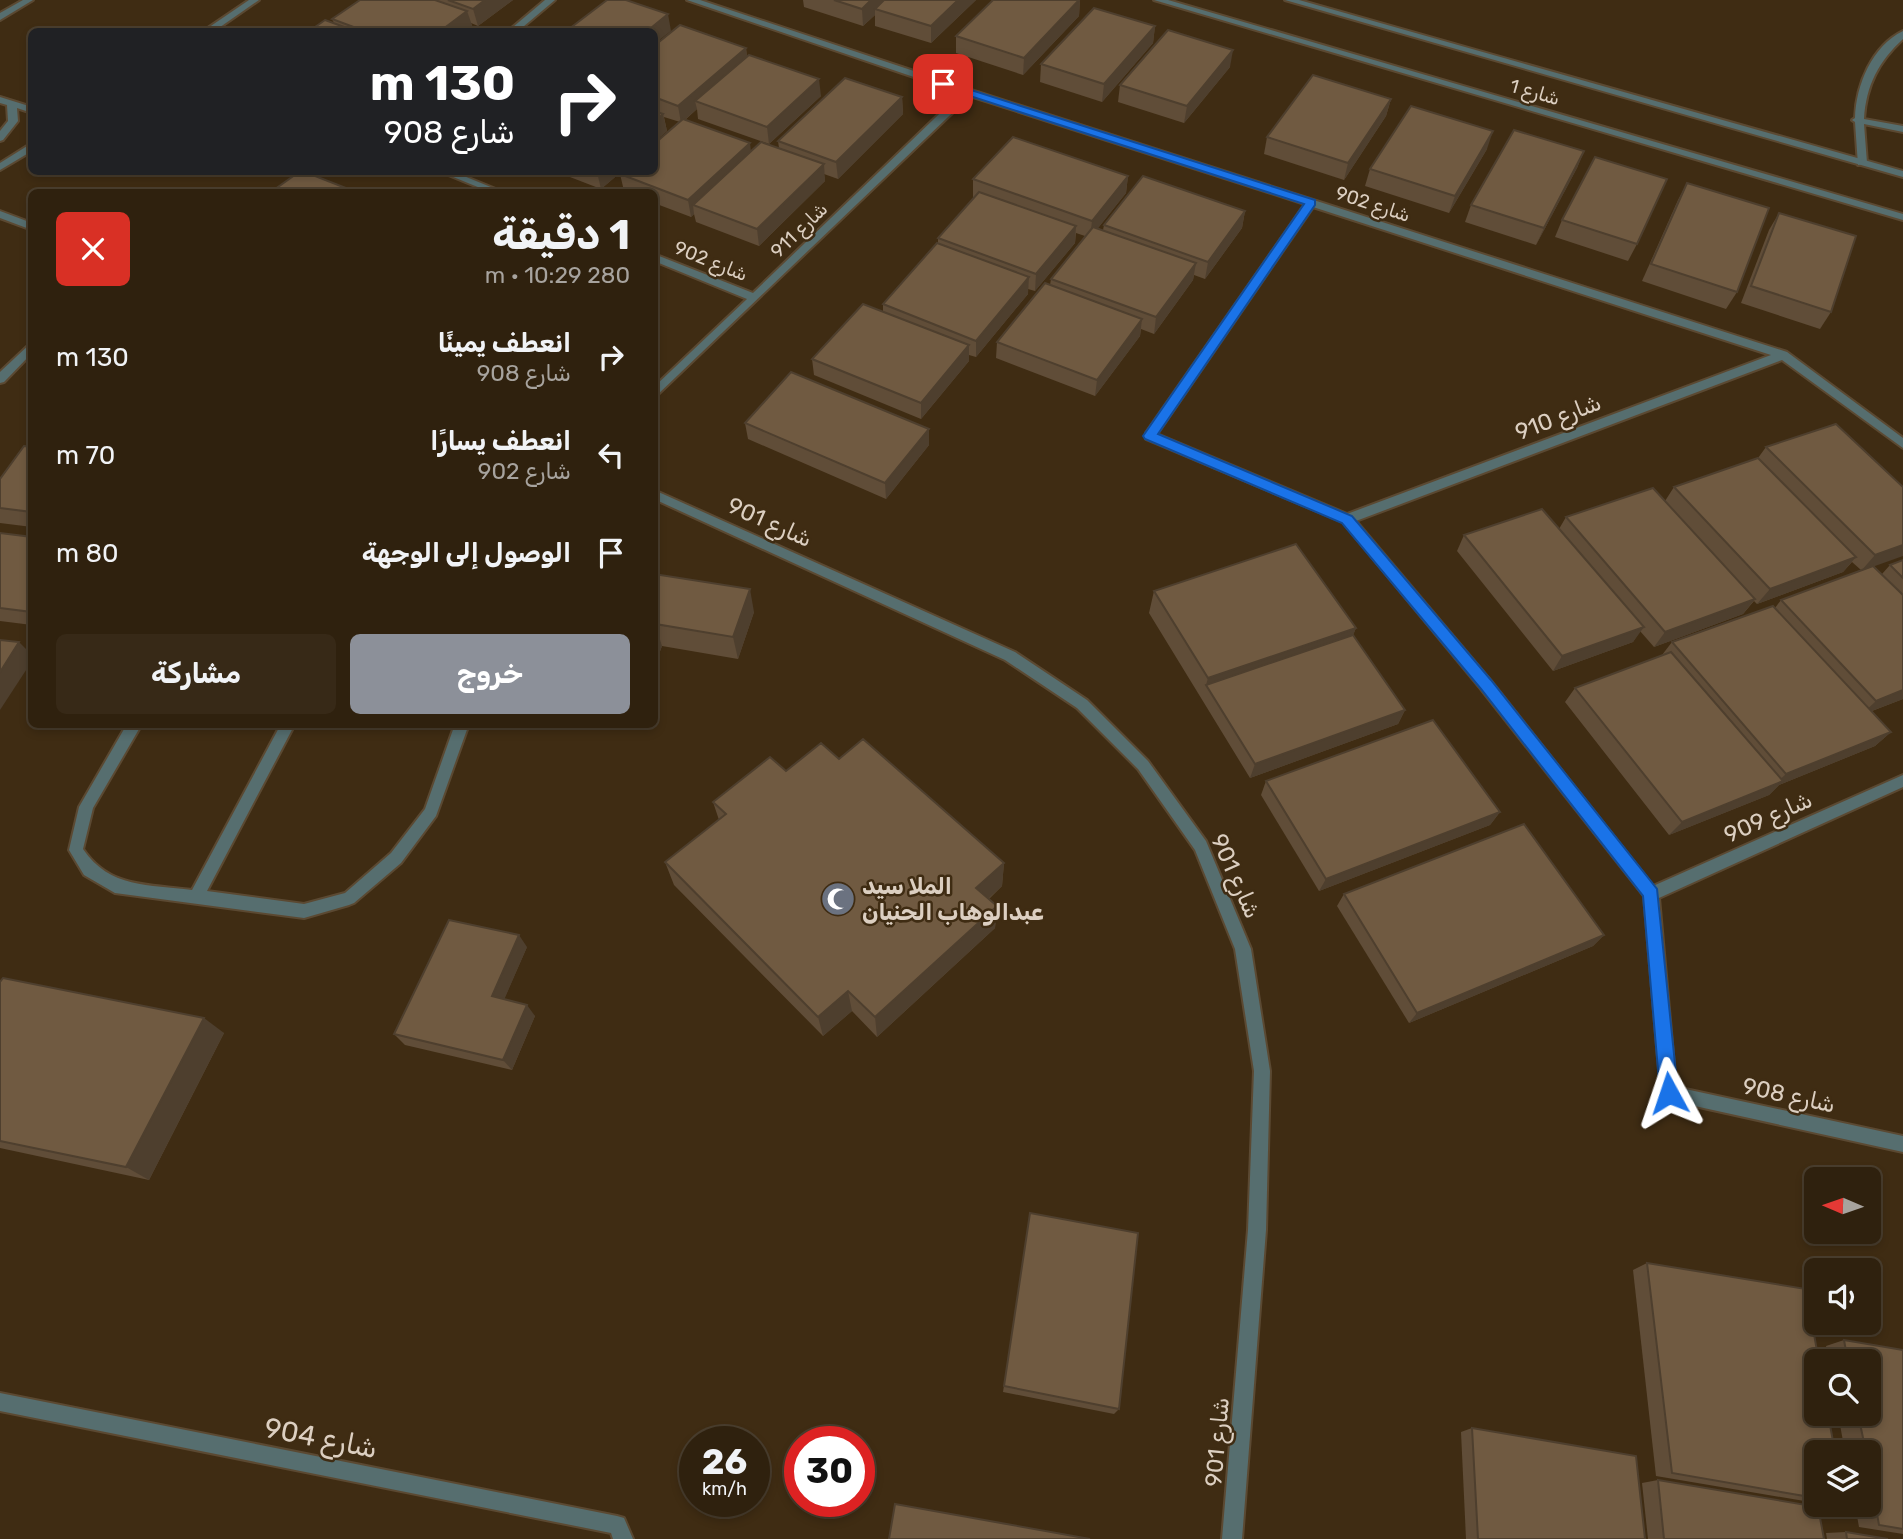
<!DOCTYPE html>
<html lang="ar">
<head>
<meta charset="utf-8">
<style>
	body { margin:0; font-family:Rubik,"Noto Naskh Arabic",sans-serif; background:#372917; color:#f1f3f6; direction:rtl; height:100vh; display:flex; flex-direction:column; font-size:26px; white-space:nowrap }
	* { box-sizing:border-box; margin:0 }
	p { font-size:23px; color:#a7a39e }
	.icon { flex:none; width:38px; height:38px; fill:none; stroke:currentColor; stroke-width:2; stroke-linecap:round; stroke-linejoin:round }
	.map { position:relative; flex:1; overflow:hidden; direction:ltr }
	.details { position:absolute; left:28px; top:189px; width:630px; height:539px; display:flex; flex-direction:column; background:#2f210e; border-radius:10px; box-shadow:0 4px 10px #0003,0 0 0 2px #4a3e2e; direction:rtl }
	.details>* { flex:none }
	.hud { position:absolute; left:28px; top:28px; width:630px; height:147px; border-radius:10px; box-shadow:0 4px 10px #0003,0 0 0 2px #4a3e2e; direction:rtl; background:#202124; color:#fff; overflow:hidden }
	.needle { width:46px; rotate:272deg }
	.tools { position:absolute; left:1804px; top:1167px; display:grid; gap:14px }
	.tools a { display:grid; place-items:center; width:77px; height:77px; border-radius:10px; background:#2f210e; box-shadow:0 4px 10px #0003,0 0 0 2px #4a3e2e; font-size:35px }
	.speed { position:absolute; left:679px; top:1426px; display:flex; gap:14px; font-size:35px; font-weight:700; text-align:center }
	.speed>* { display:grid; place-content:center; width:91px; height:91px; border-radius:50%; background:#2f210e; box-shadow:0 4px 10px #0003,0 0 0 2px #4a3e2e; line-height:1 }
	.speed small { font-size:18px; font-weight:400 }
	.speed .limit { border:10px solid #d22; background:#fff; color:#111 }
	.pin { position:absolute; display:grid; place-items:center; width:60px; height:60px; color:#fff; margin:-30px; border-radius:14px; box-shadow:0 4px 10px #0006 }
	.me { position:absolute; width:77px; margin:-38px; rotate:355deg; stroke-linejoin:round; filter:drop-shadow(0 0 5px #0008) }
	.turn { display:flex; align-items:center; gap:24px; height:147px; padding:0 28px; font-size:32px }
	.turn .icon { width:91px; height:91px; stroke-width:2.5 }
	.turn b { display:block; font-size:49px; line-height:60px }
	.round { display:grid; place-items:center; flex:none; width:74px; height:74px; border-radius:10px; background:#372917 }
	.overview { display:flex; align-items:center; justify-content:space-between; height:119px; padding:0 28px }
	h1 { font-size:42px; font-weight:700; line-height:52px }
	.action { display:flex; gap:14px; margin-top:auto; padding:14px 28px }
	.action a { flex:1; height:80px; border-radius:10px; background:#8c9099; color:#fff; font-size:28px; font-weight:700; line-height:80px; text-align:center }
	.action a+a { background:#372917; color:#f1f3f6 }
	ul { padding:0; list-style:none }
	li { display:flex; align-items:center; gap:21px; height:98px; padding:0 28px }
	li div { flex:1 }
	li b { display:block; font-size:26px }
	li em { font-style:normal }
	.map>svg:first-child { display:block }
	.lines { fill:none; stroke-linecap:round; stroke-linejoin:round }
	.service-casing { stroke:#5b4932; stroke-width:4 }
	.minor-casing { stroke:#5b4932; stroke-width:4 }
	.tertiary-casing { stroke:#5b4932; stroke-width:4 }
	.service { fill:#566e6f; fill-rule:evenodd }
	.minor { fill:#566e6f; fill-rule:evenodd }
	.tertiary { fill:#566e6f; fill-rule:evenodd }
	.wall { fill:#604d38 }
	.shaded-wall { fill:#4e3f2e }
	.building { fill:#705a41; stroke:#4e3f2e; stroke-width:2 }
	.route { fill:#1a73e8; stroke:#114b97; stroke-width:2 }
	.labels { text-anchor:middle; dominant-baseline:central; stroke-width:5; stroke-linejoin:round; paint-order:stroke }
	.far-street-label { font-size:19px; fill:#dccfc1; stroke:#3f2c13 }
	.street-label { font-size:23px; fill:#dccfc1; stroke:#3f2c13 }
	.poi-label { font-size:23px; font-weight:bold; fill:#dccfc1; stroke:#3f2c13; text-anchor:start }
	.near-street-label { font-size:28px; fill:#dccfc1; stroke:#3f2c13 }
</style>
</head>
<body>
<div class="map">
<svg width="1903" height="1539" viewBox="0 0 1903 1539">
	<rect width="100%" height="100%" fill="#3f2c13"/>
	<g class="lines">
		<!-- service casing -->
		<g class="service-casing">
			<g id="service">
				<path d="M23,0H33L0,20V13Z"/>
				<path d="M249,0H259L213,32H202Z"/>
				<path d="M1903,31V39C1879,61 1866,85 1864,119L1903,126V132L1864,124L1867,163L1858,165L1855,122L1852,120L1855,118C1856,85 1872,46 1903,31Z"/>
				<path d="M0,97L32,107V113L17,108L18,121L3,140L0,141V131L8,121L7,105L0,103Z"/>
				<path d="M32,143V151L0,170V163Z"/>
				<path d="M127,724H142L93,808L83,849C110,889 149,884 192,890L281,724H295L207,891L304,904L345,893L391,853L425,809L455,724H469L436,816L401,863L354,903L349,905L304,918L115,893L84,875L69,850L79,807Z"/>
			</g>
		</g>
		<!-- minor casing -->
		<g class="minor-casing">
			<g id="minor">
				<path d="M545,0H555L517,32H507Z"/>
				<path d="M687,0H700L971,90L1787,352L1903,438V448L1782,360L1356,521L1491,681L1653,886L1903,775V787L1659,898L1676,1087L1903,1136V1152L1663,1099L1661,1093L1644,896L1481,689L1343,522L1146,439V433L1305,204L970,96L654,398V387L747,299L654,261V254L753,293L961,93ZM1313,207L1771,355L1347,514L1157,434Z"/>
				<path d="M441,172H454L503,192H490Z"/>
				<path d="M0,211L32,223V230L0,218Z"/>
				<path d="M32,342V353L4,382L0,383V372Z"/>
				<path d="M654,490L1015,652L1087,700L1148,761L1206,841L1251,949L1270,1071L1266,1230L1242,1539H1222L1248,1230L1254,1071L1235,949L1195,850L1138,769L1077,708L1005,660L654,499Z"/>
				<path d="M0,1393L617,1516L624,1518L633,1539H613L611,1533L0,1411Z"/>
			</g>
		</g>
		<!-- tertiary casing -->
		<g class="tertiary-casing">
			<g id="tertiary">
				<path d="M1154,0H1168L1903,214V220Z"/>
				<path d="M1285,0H1299L1903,171V177Z"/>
			</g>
		</g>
		<!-- service -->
		<use href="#service" class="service"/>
		<!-- minor -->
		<use href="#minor" class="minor"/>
		<!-- tertiary -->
		<use href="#tertiary" class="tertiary"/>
	</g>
	<!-- wall -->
	<g class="wall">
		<path d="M360,0H513L478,26L471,23L473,28L468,32H308L334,23L332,19Z"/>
		<path d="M803,0H976L931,43L875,26V15L863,26L804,7Z"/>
		<path d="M993,0H1080L1079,16L1023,75L956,53V36Z"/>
		<path d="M1155,26L1153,43L1102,102L1040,82L1041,64Z"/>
		<path d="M654,46L746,48L747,57L821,96L769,144L698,119L697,109L685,120L751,151L779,148L778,141L902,97L903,114L838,179L824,174L825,181L759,246L696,222L694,214L691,217L654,203V192H627L624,191L620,174L680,122L664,117L667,131L654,142Z"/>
		<path d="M1230,67L1184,123L1118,102L1120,85Z"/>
		<path d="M1391,99L1386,116L1344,180L1264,154L1267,137Z"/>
		<path d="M1487,149L1449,213L1365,186L1370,169Z"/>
		<path d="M1584,151L1577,168L1536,245L1465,222L1471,205Z"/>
		<path d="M557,172H621L601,189Z"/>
		<path d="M1128,176L1126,193L1098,228L1103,230L1104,225L1245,211L1242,228L1205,279L1194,275L1193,280L1154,334L1141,329L1140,336L1095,396L996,358L997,342L1050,285L1051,279L1085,236L1076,233L1075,243L1035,291L1028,289V294L976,357L969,355V361L921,419L814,375L812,359L883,311V304L938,244V238L975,197H973V179Z"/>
		<path d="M1687,183L1737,292L1726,309L1642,281L1678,200Z"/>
		<path d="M1779,213L1831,312L1820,329L1741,303L1769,230Z"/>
		<path d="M1562,220L1637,244L1628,261L1555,237Z"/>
		<path d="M745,423L929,445L886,499L748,439Z"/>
		<path d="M32,447V527L0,523V479Z"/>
		<path d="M1766,447L1903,487L1874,566L1882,574L1890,565L1903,560V699L1872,711L1891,732L1875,746L1779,785L1769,795L1669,835L1565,702L1575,688L1662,655L1672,642L1775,608L1781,600L1861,570L1852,562L1843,572L1757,604L1754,601L1743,614L1654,647L1640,631L1633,642L1553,671L1457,551L1464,535L1559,529L1566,517L1665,501L1674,487L1758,458Z"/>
		<path d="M0,533L32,537V625L0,621Z"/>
		<path d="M654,574L754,612L738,659L662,646L656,662H654Z"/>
		<path d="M1154,591L1356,628L1353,635L1405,710L1398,724L1250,778L1149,613Z"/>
		<path d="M839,759L1004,863L1002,886L989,899L997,906L995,928L877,1037L852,1011L823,1036L674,885L665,862L719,820L713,802L786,771Z"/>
		<path d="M1266,781L1500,812L1490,825L1319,891L1261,795Z"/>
		<path d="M1344,894L1604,935L1593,946L1409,1023L1337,906Z"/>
		<path d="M527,947L504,999L535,1016L512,1070L405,1045L394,1034Z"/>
		<path d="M0,982L224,1033L149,1180L0,1148Z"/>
		<path d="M1030,1213L1119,1409L1114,1414L1003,1392Z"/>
		<path d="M1647,1263L1816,1452V1503L1656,1476L1633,1270Z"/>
		<path d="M1844,1340L1903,1350V1534L1859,1527L1855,1505H1869V1452H1845L1838,1414H1869V1362H1829L1826,1346Z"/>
		<path d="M1472,1428L1645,1539H1466L1461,1432Z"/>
		<path d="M1658,1480L1824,1539H1648L1642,1483Z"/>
		<path d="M1846,1532L1888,1539H1827L1826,1533Z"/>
	</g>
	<!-- shaded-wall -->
	<g class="shaded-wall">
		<path d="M485,0H513L478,26L473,9Z"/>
		<path d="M871,0H891L875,9V15L863,26L862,9Z"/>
		<path d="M958,0H976L931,43V26Z"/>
		<path d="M1079,0H1080L1079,16L1023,75L1024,58Z"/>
		<path d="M467,11L473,28L468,32H439Z"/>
		<path d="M668,14L671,31L654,44V32H646Z"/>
		<path d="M1155,26L1153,43L1102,102L1104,84Z"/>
		<path d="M746,48L748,65L695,101L697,109L681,123L678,106Z"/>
		<path d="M1233,50L1230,67L1184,123L1187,106Z"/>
		<path d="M819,79L821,96L769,144L767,127Z"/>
		<path d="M902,97L903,114L838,179L836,162Z"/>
		<path d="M1391,99L1386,116L1344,180L1348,163Z"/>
		<path d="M663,114L667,131L654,142V122Z"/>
		<path d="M1493,131L1487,149L1449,213L1455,196Z"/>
		<path d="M750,143L752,160L693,205L694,214L691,217L688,200Z"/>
		<path d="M1584,151L1577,168L1536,245L1544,228Z"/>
		<path d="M824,164L825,181L759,246L757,229Z"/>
		<path d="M597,172H621L601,189Z"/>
		<path d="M1128,176L1126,193L1090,238L1092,221Z"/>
		<path d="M1245,211L1242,228L1205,279L1208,262Z"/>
		<path d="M1076,226L1075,243L1035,291L1036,274Z"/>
		<path d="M1196,263L1193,280L1154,334L1156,317Z"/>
		<path d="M1029,277L1028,294L976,357V341Z"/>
		<path d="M1142,319L1140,336L1095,396L1097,380Z"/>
		<path d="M969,345V361L921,419V403Z"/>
		<path d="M929,429V445L886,499L885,483Z"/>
		<path d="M1903,545V556L1861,571L1875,555Z"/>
		<path d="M1856,557L1843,572L1757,604L1770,589Z"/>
		<path d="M750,589L754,612L738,659L733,637Z"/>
		<path d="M1755,599L1743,614L1654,647L1665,632Z"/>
		<path d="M655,624L662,646L656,662L654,659Z"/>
		<path d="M1644,627L1633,642L1553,671L1562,656Z"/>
		<path d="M1356,628L1347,650L1206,685L1208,678Z"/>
		<path d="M19,642L32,655V661L0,710V672Z"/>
		<path d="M1903,690V699L1861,715L1876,701Z"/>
		<path d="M1405,710L1398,724L1250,778L1255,764Z"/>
		<path d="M1891,732L1875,746L1779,785L1769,795L1669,835L1682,822L1775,784L1786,774Z"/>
		<path d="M1500,812L1490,825L1319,891L1326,879Z"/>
		<path d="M1004,863L1002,886L975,911L976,888Z"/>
		<path d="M997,906L995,928L877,1037L875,1017Z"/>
		<path d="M519,935L527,947L501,1007L492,996Z"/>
		<path d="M1604,935L1593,946L1409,1023L1417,1013Z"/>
		<path d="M848,991L852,1011L823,1036L818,1017Z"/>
		<path d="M527,1005L535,1016L512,1070L503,1060Z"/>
		<path d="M204,1018L224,1033L149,1180L126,1167Z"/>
	</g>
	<!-- building -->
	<g class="building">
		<path d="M360,0H435L467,11L439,32H367L332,19Z"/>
		<path d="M448,0H485L473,9Z"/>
		<path d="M607,0H626L668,14L646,32H565Z"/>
		<path d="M834,0H871L862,9Z"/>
		<path d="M884,0H958L931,26L875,9Z"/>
		<path d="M993,0H1079L1024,58L956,36Z"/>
		<path d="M1094,8L1155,26L1104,84L1041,64Z"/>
		<path d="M325,20L358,32H308Z"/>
		<path d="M680,25L746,48L678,106L654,97V46Z"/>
		<path d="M1168,30L1233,50L1187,106L1120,85Z"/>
		<path d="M749,55L819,79L767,127L695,101Z"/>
		<path d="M1313,75L1391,99L1348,163L1267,137Z"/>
		<path d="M845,78L902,97L836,162L778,141Z"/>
		<path d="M1411,106L1493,131L1455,196L1370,169Z"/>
		<path d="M654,111L663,114L654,122Z"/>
		<path d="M683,119L750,143L688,200L620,174L623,172H654V144Z"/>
		<path d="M1514,130L1584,151L1544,228L1471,205Z"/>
		<path d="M1013,137L1128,176L1092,221L973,179Z"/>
		<path d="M761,142L824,164L757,229L693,205Z"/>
		<path d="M1595,157L1667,179L1637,244L1562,220Z"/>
		<path d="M299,172H305L356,192H271Z"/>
		<path d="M1143,176L1245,211L1208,262L1104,225Z"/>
		<path d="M1687,183L1769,208L1737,292L1651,264Z"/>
		<path d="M979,192L1076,226L1036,274L938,238Z"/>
		<path d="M1779,213L1856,236L1831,312L1751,286Z"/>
		<path d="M1093,227L1196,263L1156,317L1051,279Z"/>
		<path d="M937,243L1029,277L976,341L883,304Z"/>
		<path d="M1045,283L1142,319L1097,380L997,342Z"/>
		<path d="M863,304L969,345L921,403L812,359Z"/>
		<path d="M791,372L929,429L885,483L745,423Z"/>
		<path d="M1836,424L1903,487V545L1875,555L1766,447Z"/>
		<path d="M24,446L32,447V512L0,508V479Z"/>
		<path d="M1758,458L1856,557L1770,589L1674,487Z"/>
		<path d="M1653,488L1755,599L1665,632L1566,517Z"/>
		<path d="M1542,509L1644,627L1562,656L1464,535Z"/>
		<path d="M0,533L32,537V612L0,608Z"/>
		<path d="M1296,544L1356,628L1208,678L1154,591Z"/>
		<path d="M1903,560V578L1890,565Z"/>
		<path d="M1873,566L1903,595V690L1876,701L1781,600Z"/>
		<path d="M654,574L750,589L733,637L655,624L654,627Z"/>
		<path d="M1773,606L1891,732L1786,774L1672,642Z"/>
		<path d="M1353,635L1405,710L1255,764L1206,685Z"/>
		<path d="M0,640L19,642L0,672Z"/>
		<path d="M1671,652L1783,781L1682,822L1575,688Z"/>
		<path d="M1433,720L1500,812L1326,879L1266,781Z"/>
		<path d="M863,739L1004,863L976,888L997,906L875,1017L848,991L818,1017L665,862L726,814L713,802L770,757L786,771L821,743L839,759Z"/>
		<path d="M1524,824L1604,935L1417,1013L1344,894Z"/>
		<path d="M449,920L519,935L492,996L527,1005L503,1060L394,1034Z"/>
		<path d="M3,978L204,1018L126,1167L0,1141V982Z"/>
		<path d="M1030,1213L1138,1233L1119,1409L1004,1386Z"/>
		<path d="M1647,1263L1806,1289L1819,1362H1816V1414H1828L1835,1452H1816V1498L1672,1473Z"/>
		<path d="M1844,1340L1903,1350V1529L1879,1525L1869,1470V1452H1866L1858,1414H1869V1362H1848Z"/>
		<path d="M1472,1428L1636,1456L1645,1539H1478Z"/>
		<path d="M1658,1480L1818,1507L1824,1539H1664Z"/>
		<path d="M895,1504L1090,1539H889Z"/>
		<path d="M1846,1532L1888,1539H1847Z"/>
	</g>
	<!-- route -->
	<path class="route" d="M943,81L1315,200V205L1158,434L1352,516L1491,680L1657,889L1678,1093L1675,1099L1669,1101L1662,1099L1660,1093L1643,896L1481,689L1342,523L1145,439L1143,436L1304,204L939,86L938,84Z"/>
	<!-- icons -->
	<defs>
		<g id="mosque-disc" transform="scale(1.75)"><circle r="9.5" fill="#6b7280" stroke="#3f2c13"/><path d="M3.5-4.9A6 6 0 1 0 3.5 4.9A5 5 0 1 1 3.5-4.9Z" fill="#fff"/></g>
	</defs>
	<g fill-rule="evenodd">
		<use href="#mosque-disc" x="838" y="899"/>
	</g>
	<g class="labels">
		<!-- far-street labels -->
		<g class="far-street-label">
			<text transform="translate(1535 92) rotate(16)">شارع 1</text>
			<text transform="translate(1373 204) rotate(18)">شارع 902</text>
			<text transform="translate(799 230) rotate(-44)">شارع 911</text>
			<text transform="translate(711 261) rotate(22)">شارع 902</text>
		</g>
		<!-- street labels -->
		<g class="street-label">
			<text transform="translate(1558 417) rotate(-21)">شارع 910</text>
			<text transform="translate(770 522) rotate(24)">شارع 901</text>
			<text transform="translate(1768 817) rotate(-24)">شارع 909</text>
			<text transform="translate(1236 876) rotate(66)">شارع 901</text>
			<text transform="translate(1789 1095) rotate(12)">شارع 908</text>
			<text transform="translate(1217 1442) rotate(-85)">شارع 901</text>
		</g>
		<!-- poi labels -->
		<g class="poi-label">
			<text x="862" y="886">الملا سيد<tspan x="862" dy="26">عبدالوهاب الحنيان</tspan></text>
		</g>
		<!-- near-street labels -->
		<g class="near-street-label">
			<text transform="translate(321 1438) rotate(11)">شارع 904</text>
		</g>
	</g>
</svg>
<div class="tools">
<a><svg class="needle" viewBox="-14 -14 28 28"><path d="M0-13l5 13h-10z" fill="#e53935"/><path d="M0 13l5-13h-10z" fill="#a7a39e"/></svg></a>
<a><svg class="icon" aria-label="sound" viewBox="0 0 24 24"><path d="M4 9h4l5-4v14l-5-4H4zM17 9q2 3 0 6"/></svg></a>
<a><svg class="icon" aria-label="search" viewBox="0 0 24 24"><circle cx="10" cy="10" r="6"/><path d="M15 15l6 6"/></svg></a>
<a><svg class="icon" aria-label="layers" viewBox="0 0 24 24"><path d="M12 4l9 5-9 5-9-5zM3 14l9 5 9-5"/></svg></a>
</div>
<div class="speed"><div>26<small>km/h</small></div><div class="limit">30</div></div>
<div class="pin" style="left:943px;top:84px;background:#d93025"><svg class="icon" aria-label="arrive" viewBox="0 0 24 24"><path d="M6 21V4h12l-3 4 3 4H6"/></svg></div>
<svg class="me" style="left:1669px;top:1093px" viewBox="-20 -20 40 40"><path d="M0-17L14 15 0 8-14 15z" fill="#1a73e8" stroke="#fff" stroke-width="4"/></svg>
<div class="hud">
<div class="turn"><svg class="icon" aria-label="right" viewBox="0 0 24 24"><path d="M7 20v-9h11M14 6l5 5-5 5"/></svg><div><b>130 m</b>شارع 908</div></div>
</div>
<section class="details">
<div class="overview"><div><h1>1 دقيقة</h1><p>280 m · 10:29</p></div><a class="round" style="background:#d93025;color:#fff"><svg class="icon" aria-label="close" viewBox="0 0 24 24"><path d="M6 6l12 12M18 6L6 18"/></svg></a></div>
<ul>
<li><svg class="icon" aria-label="right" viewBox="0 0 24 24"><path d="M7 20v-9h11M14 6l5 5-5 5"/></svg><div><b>انعطف يمينًا</b><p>شارع 908</p></div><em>130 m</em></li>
<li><svg class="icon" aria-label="left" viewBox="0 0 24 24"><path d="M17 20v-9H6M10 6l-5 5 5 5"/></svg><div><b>انعطف يسارًا</b><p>شارع 902</p></div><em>70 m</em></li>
<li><svg class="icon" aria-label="arrive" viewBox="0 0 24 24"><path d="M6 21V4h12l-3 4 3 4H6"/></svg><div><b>الوصول إلى الوجهة</b></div><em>80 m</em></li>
</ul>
<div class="action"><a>خروج</a><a>مشاركة</a></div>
</section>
</div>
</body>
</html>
